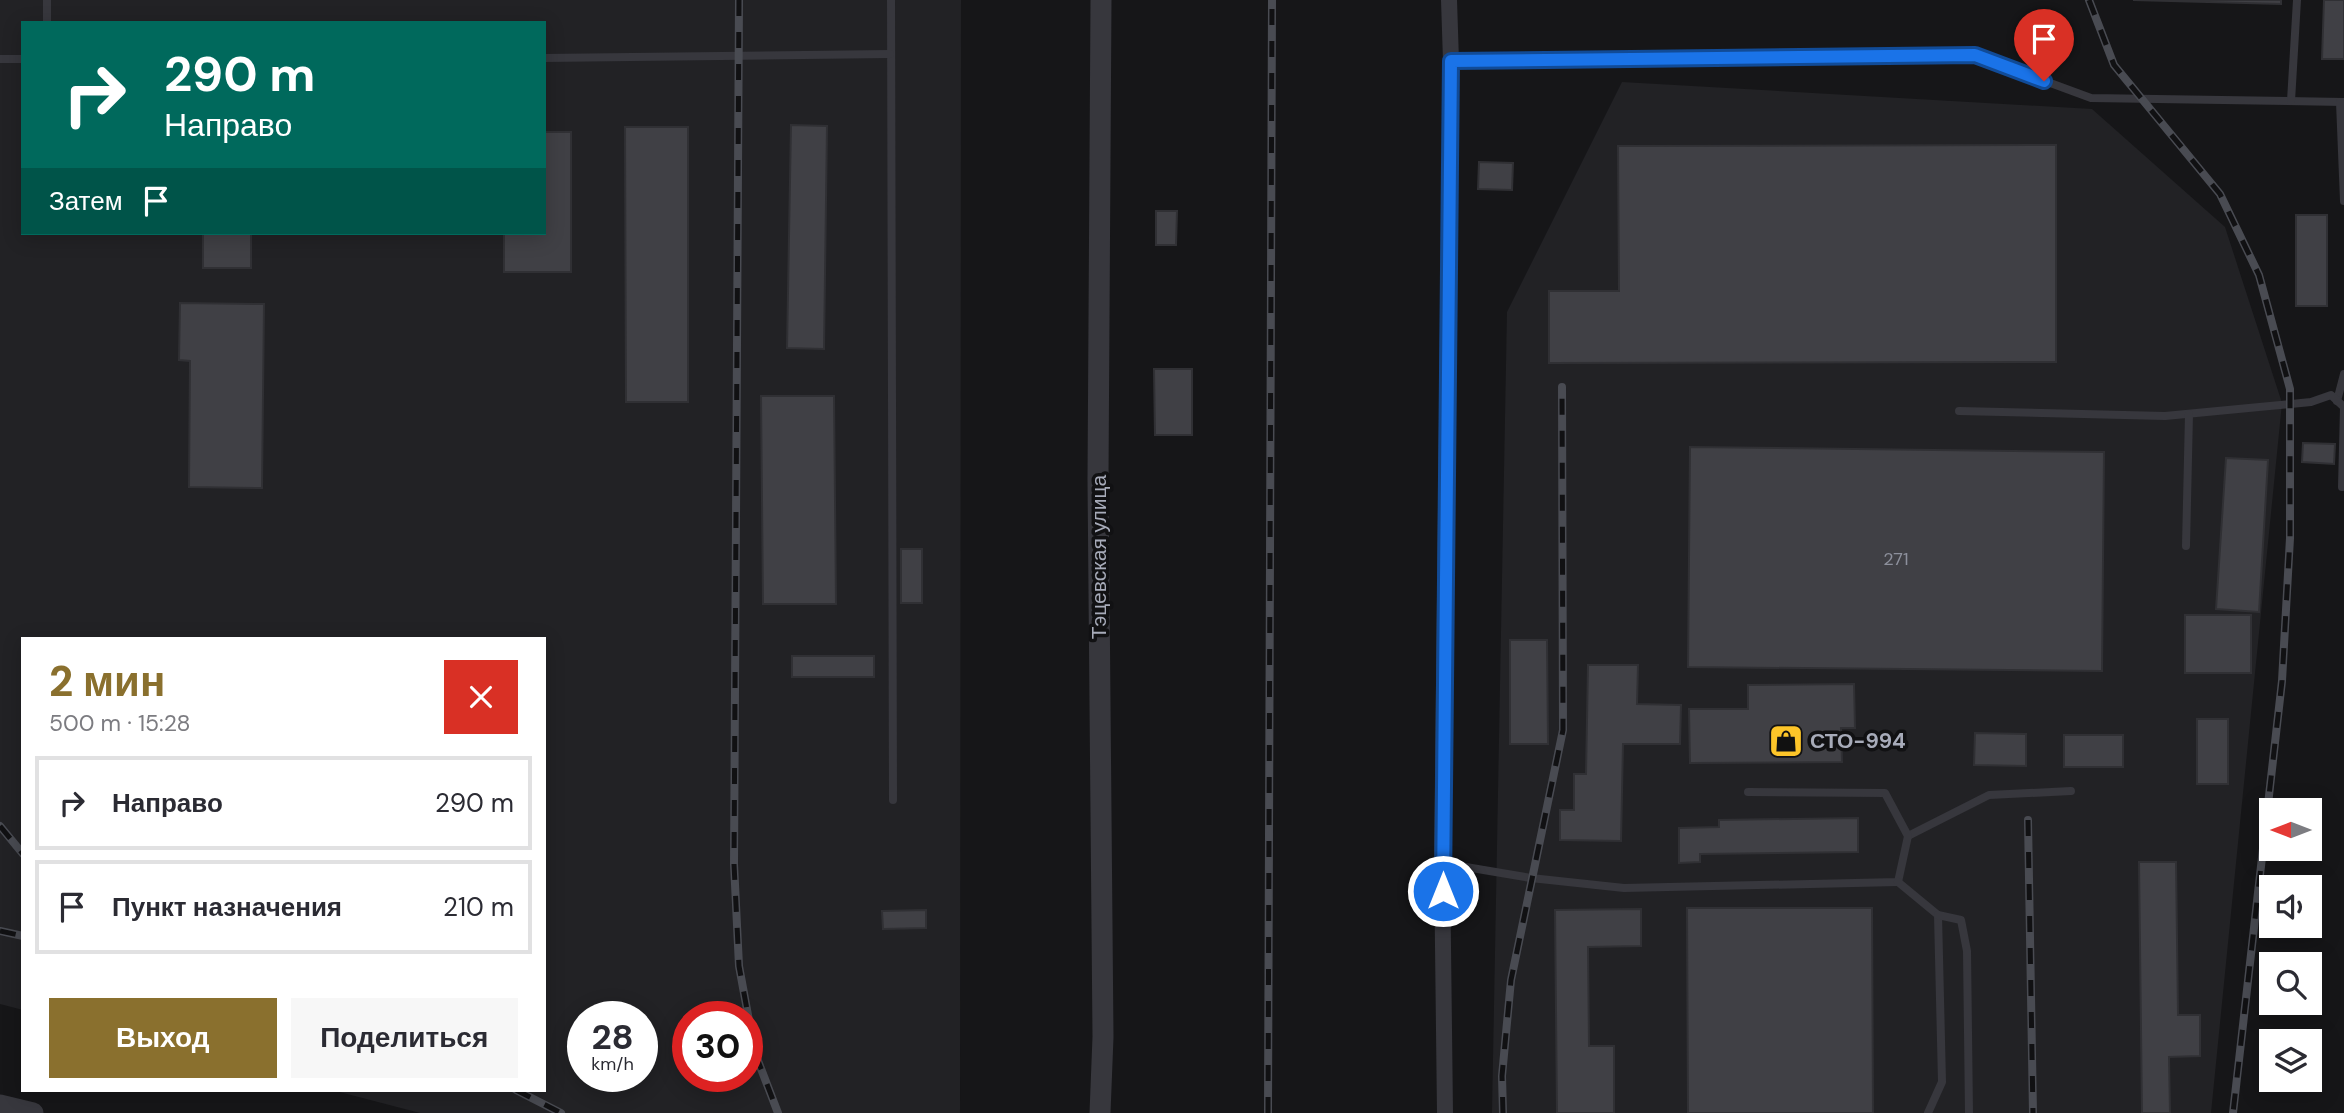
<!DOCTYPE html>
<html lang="ru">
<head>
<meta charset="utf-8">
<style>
	body { margin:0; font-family:"DM Sans",sans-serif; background:#f7f7f7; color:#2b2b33; height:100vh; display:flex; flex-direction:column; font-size:26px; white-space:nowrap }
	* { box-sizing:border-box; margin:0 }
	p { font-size:23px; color:#7c7c81 }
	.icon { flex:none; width:38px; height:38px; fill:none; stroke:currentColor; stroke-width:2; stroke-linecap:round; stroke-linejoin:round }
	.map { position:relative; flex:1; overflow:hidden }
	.sheet { position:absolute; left:21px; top:637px; width:525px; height:455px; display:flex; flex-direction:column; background:#fff; border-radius:0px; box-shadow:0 4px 18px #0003 }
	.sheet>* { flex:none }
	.hud { position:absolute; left:21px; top:21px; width:525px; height:214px; border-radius:0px; box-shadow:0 4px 18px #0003; background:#00695c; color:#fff; overflow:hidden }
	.needle { width:46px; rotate:270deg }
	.tools { position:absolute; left:2259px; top:798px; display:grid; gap:14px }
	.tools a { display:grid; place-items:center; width:63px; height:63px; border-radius:0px; background:#fff; box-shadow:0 4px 18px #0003; font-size:35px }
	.speed { position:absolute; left:567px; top:1001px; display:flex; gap:14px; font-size:35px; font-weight:700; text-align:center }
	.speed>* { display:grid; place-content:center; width:91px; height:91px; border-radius:50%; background:#fff; box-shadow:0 4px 18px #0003; line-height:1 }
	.speed small { font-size:18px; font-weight:400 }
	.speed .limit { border:10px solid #d22; background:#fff; color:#111 }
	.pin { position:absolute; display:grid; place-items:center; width:60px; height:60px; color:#fff; margin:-72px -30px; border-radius:50% 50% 50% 0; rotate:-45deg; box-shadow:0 0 7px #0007 }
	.pin .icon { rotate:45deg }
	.me { position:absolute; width:77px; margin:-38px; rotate:0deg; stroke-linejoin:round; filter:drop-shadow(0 0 5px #0008) }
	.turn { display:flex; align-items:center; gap:24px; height:147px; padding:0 28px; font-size:32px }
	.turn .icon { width:91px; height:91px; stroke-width:2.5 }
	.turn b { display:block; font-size:49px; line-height:60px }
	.then { display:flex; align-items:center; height:66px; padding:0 28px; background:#0003; gap:14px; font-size:26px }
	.round { display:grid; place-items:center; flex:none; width:74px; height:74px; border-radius:0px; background:#f7f7f7 }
	.overview { display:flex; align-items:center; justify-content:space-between; height:119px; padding:0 28px }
	h1 { font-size:42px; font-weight:800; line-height:52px; color:#8a702e }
	.action { display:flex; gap:14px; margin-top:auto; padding:14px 28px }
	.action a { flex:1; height:80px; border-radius:0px; background:#8a702e; color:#fff; font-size:28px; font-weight:800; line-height:80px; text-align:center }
	.action a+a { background:#f7f7f7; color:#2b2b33 }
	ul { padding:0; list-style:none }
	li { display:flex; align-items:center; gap:21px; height:94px; margin:0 14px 10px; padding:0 14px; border:4px solid #e1e1e2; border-radius:0px }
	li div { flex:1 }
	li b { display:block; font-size:26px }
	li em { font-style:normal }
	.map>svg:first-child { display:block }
	.built { fill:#222225; fill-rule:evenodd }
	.building { fill:#404045; stroke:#303034; stroke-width:2 }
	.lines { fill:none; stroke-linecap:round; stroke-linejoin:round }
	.service { stroke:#37373d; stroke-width:8 }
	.minor { stroke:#37373d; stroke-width:16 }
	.tertiary { stroke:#37373d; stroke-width:21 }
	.rail-casing { stroke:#494b52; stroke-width:8 }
	.rail { stroke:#111113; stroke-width:5; stroke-dasharray:16; stroke-linecap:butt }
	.route-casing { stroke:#114b97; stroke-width:18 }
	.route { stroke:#1a73e8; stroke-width:12 }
	.labels { text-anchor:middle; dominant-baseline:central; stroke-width:7; stroke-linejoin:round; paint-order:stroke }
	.number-label { font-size:18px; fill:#8d909c }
	.street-label { font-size:21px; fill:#a7abb9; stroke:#111113 }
	.poi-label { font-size:21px; font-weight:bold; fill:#a7abb9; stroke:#111113; text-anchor:start }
</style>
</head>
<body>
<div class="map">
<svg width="2344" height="1113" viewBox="0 0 2344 1113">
	<rect width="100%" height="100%" fill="#161618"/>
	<!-- built -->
	<g class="built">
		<path d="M0,0H961L960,1113H420L332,1090H544V639H23V1010L0,1004ZM23,23H544V233H23ZM583,1017H642V1076H583ZM688,1017H747V1076H688Z"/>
		<path d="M1622,82L2092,109L2225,227L2282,403L2211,1113H1492L1507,312Z"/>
	</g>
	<!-- building -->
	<g class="building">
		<path d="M2133,0H2281V4Z"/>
		<path d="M2324,0H2344V59H2322Z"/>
		<path d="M791,125L827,126L824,349L787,348Z"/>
		<path d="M625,127H688V402H626Z"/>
		<path d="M544,132H571V272H504V233H544Z"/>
		<path d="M2056,145V362L1549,363V291H1619L1618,146Z"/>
		<path d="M1479,162L1513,163L1512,190L1478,189Z"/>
		<path d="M1156,211H1177L1176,245H1156Z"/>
		<rect x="2296" y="215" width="31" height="91"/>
		<rect x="203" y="233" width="48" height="35"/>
		<path d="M180,303L264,304L262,488L189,487L190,361L179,360Z"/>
		<path d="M1154,369H1192V435H1155Z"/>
		<path d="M761,396H834L836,604H763Z"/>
		<path d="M2303,443L2335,444L2334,464L2302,462Z"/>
		<path d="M1690,447L2104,452L2102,671L1688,667Z"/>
		<path d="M2226,458L2268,460L2259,612L2216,609Z"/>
		<rect x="901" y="549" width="21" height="54"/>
		<rect x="2185" y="615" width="66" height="58"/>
		<path d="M1510,640H1547L1548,744H1510Z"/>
		<rect x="792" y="656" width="82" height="21"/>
		<path d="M1588,665H1638L1637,704L1681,705L1680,744H1623L1621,841L1560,840V810H1574V774H1586Z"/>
		<path d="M1854,684L1855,728H1841L1842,762L1690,763L1689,709H1748V685Z"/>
		<rect x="2197" y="719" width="31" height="65"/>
		<path d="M1975,733L2026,734V766L1974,765Z"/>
		<rect x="2064" y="735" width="59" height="32"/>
		<path d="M1858,818V852L1700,854V862L1679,863V828L1719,827V820Z"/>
		<path d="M2139,862H2176L2178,1015H2200V1056L2169,1057L2170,1113H2142Z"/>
		<path d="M1687,908H1872L1873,1113H1688Z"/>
		<path d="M1641,909V946L1588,947L1589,1046H1614V1113H1557L1555,910Z"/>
		<path d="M926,910V928L883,929L882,911Z"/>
	</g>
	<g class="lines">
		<!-- service -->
		<g class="service">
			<path d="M47,0V23"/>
			<path d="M891,0L893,800"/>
			<path d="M544,58L890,54"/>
			<path d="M0,59H23"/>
			<path d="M1451,61L1974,55L2091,98L2344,102"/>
			<path d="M2291,101L2297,0"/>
			<path d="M2340,102L2344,201"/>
			<path d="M2337,401L2344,374"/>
			<path d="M1959,411L2165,416L2311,402L2331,395L2344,407L2342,487"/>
			<path d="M2186,546L2189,414"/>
			<path d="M1908,836L1989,795L2071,791"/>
			<path d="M1442,863L1531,878L1624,888L1898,882L1908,836L1885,793L1748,792"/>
			<path d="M1898,882L1938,915L1942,1082L1928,1113"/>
			<path d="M1938,915L1961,920L1967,951L1969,1113"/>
		</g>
		<!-- minor -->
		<path class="minor" d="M1445,1113L1442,863L1451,61L1449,0"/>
		<!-- tertiary -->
		<g class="tertiary">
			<path d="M0,1105L33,1113"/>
			<path d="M1100,1113L1103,1037L1098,479L1101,0"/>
		</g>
		<!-- rail casing -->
		<g class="rail-casing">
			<g id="rail">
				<path d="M739,0L734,864L739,966L755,1053L778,1113"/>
				<path d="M2089,0L2114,65L2220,194L2259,275L2290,389V538L2282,681L2233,1113"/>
				<path d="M2028,820L2033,1113"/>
				<path d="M0,826L23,854"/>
				<path d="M0,931L23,936"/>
				<path d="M516,1090L561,1113"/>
				<path d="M1268,1113L1272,0"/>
				<path d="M1503,1113L1502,1076L1511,980L1563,730L1562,387"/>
			</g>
		</g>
		<!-- rail -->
		<use href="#rail" class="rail"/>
	</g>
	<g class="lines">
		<!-- route casing -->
		<g class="route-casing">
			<path id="route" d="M1443,891L1451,61L1975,55L2044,81"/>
		</g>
		<!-- route -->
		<use href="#route" class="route"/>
	</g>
	<!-- icons -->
	<defs>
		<g id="shop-square" transform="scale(1.75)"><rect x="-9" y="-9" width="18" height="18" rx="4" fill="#fdc529" stroke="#111113"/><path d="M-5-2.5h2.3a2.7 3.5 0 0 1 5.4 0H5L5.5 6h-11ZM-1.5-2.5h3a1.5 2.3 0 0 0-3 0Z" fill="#111"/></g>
	</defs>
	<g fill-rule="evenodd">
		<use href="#shop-square" x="1786" y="741"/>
	</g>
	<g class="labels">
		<!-- number labels -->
		<g class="number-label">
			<text x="1896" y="559">271</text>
		</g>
		<!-- street labels -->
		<g class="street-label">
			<text transform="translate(1099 557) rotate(-90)">Тэцевская улица</text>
		</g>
		<!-- poi labels -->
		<g class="poi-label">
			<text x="1810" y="741">СТО-994</text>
		</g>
	</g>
</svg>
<div class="tools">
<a><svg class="needle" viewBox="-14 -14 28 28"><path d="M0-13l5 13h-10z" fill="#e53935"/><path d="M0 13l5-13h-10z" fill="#7c7c81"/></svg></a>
<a><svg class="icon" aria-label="sound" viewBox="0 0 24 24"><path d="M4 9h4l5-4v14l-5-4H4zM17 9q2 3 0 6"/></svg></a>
<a><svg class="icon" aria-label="search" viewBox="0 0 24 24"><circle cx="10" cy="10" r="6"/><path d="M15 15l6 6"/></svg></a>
<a><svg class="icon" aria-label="layers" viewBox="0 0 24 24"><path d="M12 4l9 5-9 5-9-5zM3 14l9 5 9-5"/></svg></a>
</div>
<div class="speed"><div>28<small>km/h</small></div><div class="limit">30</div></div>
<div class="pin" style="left:2044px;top:81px;background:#d93025"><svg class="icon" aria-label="arrive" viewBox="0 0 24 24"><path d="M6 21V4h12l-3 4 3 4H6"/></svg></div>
<svg class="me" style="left:1443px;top:891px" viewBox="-20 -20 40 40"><circle r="17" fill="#1a73e8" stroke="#fff" stroke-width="3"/><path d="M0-11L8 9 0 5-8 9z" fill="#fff"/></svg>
<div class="hud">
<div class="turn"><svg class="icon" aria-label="right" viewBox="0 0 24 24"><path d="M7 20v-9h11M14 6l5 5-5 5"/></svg><div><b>290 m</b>Направо</div></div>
<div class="then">Затем<svg class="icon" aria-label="arrive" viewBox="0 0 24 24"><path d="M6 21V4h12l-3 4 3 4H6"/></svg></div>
</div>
<section class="sheet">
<div class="overview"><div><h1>2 мин</h1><p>500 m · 15:28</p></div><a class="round" style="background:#d93025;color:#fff"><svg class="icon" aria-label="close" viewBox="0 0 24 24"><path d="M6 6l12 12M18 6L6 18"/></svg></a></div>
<ul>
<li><svg class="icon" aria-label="right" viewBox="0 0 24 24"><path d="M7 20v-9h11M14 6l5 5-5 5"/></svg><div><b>Направо</b></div><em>290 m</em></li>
<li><svg class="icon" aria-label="arrive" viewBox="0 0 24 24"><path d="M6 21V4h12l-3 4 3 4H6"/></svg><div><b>Пункт назначения</b></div><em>210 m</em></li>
</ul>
<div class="action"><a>Выход</a><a>Поделиться</a></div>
</section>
</div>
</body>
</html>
